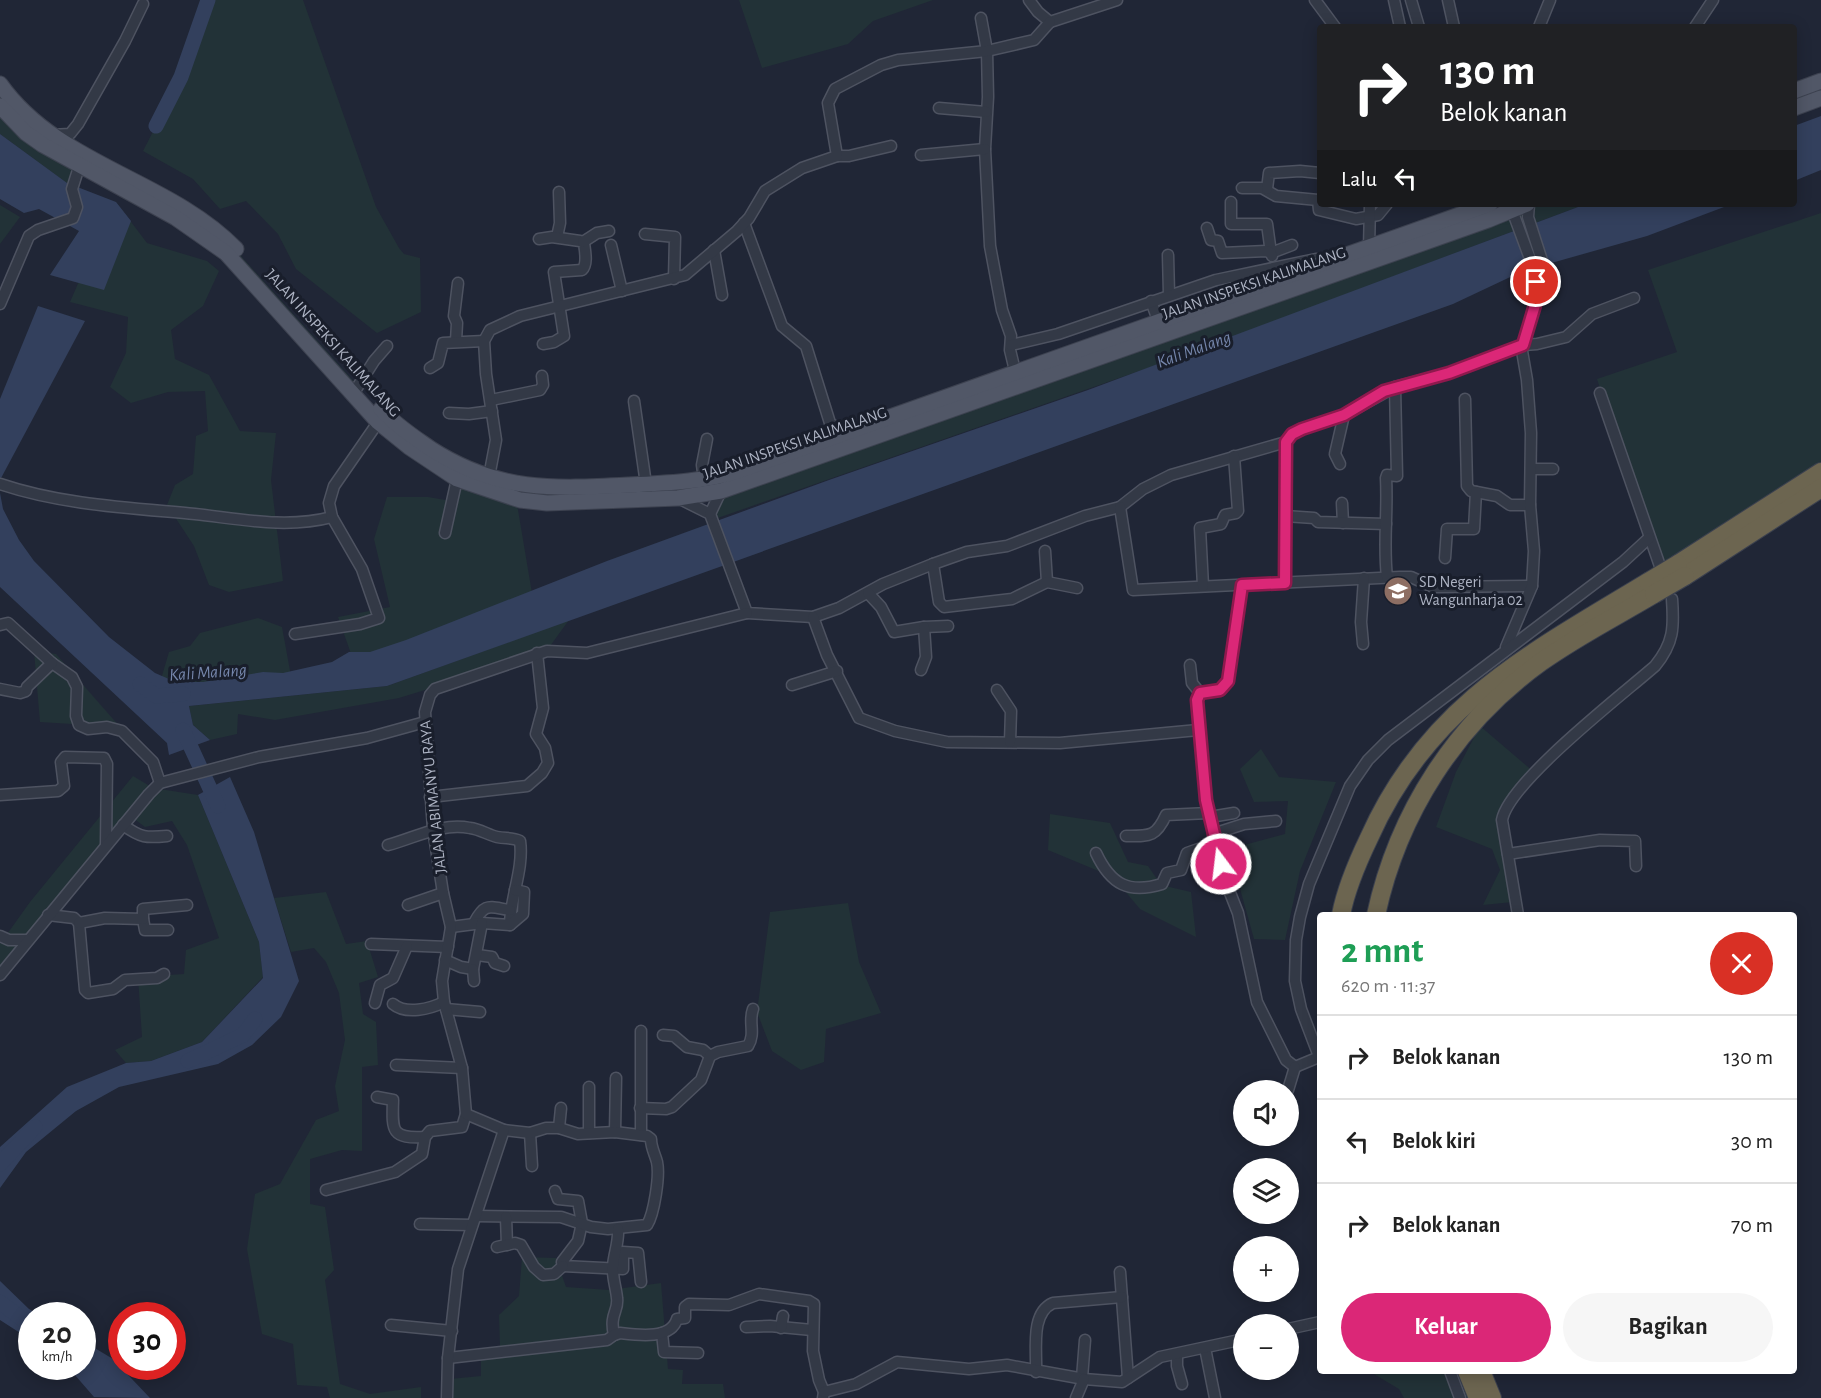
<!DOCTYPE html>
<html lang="id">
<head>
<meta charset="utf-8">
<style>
	body { margin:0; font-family:"Alegreya Sans",sans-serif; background:#f6f6f6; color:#222; height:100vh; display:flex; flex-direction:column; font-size:22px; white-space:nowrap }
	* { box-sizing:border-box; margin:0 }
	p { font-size:20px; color:#767676 }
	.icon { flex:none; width:33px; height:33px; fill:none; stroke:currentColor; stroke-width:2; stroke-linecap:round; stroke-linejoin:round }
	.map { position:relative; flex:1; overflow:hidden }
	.sheet { position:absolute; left:1317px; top:912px; width:480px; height:462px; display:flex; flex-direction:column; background:#fff; border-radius:6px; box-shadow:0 3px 15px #0003 }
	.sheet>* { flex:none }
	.hud { position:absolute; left:1317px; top:24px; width:480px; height:183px; border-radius:6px; box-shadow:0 3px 15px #0003; background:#202124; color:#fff; overflow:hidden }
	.controls { position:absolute; left:1233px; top:1080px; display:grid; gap:12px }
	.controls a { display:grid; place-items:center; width:66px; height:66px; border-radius:50%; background:#fff; box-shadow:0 3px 15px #0003; font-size:30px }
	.speed { position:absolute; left:18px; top:1302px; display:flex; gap:12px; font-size:30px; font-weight:700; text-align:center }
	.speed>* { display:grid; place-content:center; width:78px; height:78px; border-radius:50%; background:#fff; box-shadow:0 3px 15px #0003; line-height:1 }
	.speed small { font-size:15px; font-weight:400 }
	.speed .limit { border:9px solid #d22; background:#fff; color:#111 }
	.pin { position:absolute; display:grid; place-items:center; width:51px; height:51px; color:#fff; margin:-26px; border:3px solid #fff; border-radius:50%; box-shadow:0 2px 6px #0007 }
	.me { position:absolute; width:66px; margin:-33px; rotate:345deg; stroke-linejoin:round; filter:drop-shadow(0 0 4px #0008) }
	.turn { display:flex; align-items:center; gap:21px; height:126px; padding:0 24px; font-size:27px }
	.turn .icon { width:78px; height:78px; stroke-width:2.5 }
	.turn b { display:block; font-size:42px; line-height:51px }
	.then { display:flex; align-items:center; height:57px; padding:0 24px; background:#0003; gap:12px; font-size:22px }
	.round { display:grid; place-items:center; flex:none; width:63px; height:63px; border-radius:32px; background:#f6f6f6 }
	.head { display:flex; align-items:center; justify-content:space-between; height:102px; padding:0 24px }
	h1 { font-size:36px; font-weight:700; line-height:45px; color:#1e9e55 }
	.cta { display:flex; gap:12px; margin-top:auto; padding:12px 24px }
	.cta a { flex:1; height:69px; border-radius:36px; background:#db2777; color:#fff; font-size:24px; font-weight:700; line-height:69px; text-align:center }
	.cta a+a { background:#f6f6f6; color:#222 }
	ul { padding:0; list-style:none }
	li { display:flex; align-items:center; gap:18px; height:84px; padding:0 24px; border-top:2px solid #e0e0e0 }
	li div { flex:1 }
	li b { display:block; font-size:22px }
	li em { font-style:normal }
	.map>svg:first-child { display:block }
	.green { fill:#223237 }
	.water { fill:#33405d }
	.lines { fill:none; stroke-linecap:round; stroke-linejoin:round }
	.river { stroke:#33405d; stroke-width:15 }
	.minor-casing { stroke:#4e5361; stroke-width:13 }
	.primary-casing { stroke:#3d4250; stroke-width:17 }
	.motorway-casing { stroke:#3b404e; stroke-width:20 }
	.minor { stroke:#333946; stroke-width:10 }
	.primary { stroke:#515767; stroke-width:15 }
	.motorway { stroke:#6c6550; stroke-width:18 }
	.motorway-bridge-casing { stroke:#3b404e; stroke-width:20; stroke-linecap:butt }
	.motorway-bridge { stroke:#6c6550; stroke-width:18 }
	.route-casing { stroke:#8e194d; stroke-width:15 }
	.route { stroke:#db2777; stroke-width:10 }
	.labels { text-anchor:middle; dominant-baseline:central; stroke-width:6; stroke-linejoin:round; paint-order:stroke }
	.street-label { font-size:16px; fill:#adb3c3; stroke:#191e2b }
	.poi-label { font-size:16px; fill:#adb3c3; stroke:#191e2b; text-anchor:start }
	.water-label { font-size:18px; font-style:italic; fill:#7586ab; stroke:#191e2b }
</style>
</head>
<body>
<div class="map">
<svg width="1821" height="1398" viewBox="0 0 1821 1398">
	<rect width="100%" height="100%" fill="#202636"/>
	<!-- green -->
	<g class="green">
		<path d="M208,0H303L376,207L399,248L404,254L420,258L421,312L377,333L296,269L278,234L246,201L220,209L193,179L143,151L181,77Z"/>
		<path d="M739,0H933L873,21L848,44L762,68Z"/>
		<path d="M0,84L51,135L232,246L358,386L353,394L234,261L79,167L72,187L0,134Z"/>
		<path d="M116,202L147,243L207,261L219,271L203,306L171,330L175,359L209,375L240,431L276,433L271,480L283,581L229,592L209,585L194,546L167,505L175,485L193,474L196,436L208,431L205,391L168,392L131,403L110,387L126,353L128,317L70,302L96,242Z"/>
		<path d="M1532,204H1586L1168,361L712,520L721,491Z"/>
		<path d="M0,205L20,217L0,244Z"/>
		<path d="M1821,213V472L1662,574L1597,379L1677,352L1648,270Z"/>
		<path d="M461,477L516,498L535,611L355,665L338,617L390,607L374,539L387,497H428L457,502Z"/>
		<path d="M258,618L282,627L293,687L156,696L169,652L190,646L200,633Z"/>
		<path d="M569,620L545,653L399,698L275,720L238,714L237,734L210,740L193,725L189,706L387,686Z"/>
		<path d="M34,651L56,654L120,727L40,722Z"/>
		<path d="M1480,726L1535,773L1503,812L1513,902L1483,905L1500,870L1492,849L1436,827L1456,772Z"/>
		<path d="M1261,749L1279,777L1336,782L1300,871L1285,940L1254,939L1229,849L1285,834L1288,801L1254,802L1240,769Z"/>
		<path d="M133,776L153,788L198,795L259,942L263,977L202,1042L151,1061L126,1063L115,1050L142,1037L138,977L184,974L186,950L219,938L187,845L172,821L145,827L129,815C93,859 56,900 19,943C11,952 9,965 0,974V944L30,902Z"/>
		<path d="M1050,814L1110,823L1128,862L1148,866L1161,885L1191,892L1196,937L1140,909L1113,877L1048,850Z"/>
		<path d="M326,892L346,944L367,941L378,977L359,983L363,1014L376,1022L378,1065L362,1067V1151L342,1150L310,1159V1204L325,1207L334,1270L325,1280L340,1384L370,1394L421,1387V1398H330L327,1387L297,1385L293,1344L262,1334L247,1249L255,1194L280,1184L316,1120L339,1111L335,1086L345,1040L339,993L326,962L314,948L291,952L274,898Z"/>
		<path d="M848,903L859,962L881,1013L826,1029L824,1062L801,1070L772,1051L757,1012L770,912Z"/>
		<path d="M522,1257L556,1258L566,1287L609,1290L661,1283L668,1369L683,1370L682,1384H723L725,1398H450V1379L481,1376V1353L500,1347L499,1315L519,1296Z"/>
		<path d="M1369,1371H1460L1471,1398H1404L1399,1389Z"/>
	</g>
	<!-- water -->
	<g class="water">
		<path d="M1821,116V170L1794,181V126Z"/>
		<path d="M0,134L67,183L116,202L131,221L104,290L50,275L79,231L39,209L24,213L0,199Z"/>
		<path d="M1586,204H1732L1647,236L1523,271L1453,304L387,686L189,706L193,725L210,740L169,755L167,743L0,587V493L3,509L19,540L34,561L109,637L155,673L176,682H203L263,672L283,673L332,662L349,652H370L406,640L607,561L829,480L1088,390Z"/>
		<path d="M38,306L85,321L0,480V399Z"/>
		<path d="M230,777L254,832L299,981L281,1017L252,1045L218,1064L119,1087L76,1111L26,1152L0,1188V1147L67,1087L126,1063L151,1061L202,1042L263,978L259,942L198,795Z"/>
		<path d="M0,1281L29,1309L40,1315L32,1316L31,1340L0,1320Z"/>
		<path d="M83,1341L113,1359L150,1398L94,1397L68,1367L82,1366Z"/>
	</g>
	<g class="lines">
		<!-- river -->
		<g class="river">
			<path d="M156,126L181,77L208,0"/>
			<path d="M140,684L156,696L183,694"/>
			<path d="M183,730L218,806"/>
			<path d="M188,1061L243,1035L255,1019"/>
			<path d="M0,1164L35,1127"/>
			<path d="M0,1302L32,1327"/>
		</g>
		<!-- minor casing -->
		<g class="minor-casing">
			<g id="minor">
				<path d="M1029,0L1038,12L1050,22L1117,0"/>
				<path d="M1315,0L1335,27"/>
				<path d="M1394,0L1400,27"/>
				<path d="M1411,0L1419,27"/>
				<path d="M1448,0L1454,27"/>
				<path d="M981,18L987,51L988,97L985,149L990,246L1002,310L1011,336L1010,350L1017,379"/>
				<path d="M1539,27L1550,0"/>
				<path d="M1695,27L1713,0"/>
				<path d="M939,108L986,112"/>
				<path d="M51,135L70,134L78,124L125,41L143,4"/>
				<path d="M921,155L985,149"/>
				<path d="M837,156H849L891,146"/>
				<path d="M1242,188H1262L1276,196L1318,200L1319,210L1356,219L1378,215L1387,204"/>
				<path d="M1267,189L1269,173L1300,171L1320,173"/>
				<path d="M1231,202V224H1267L1271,253L1292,245"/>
				<path d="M1529,204L1528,217L1546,273V279L1538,294"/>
				<path d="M744,223L782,326L806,346L830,423L844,433"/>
				<path d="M1207,228L1211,240L1218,241L1222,253L1266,251L1271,253L1272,256"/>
				<path d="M645,234L675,237L674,279"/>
				<path d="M557,237L560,223L559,192"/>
				<path d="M539,239L552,237L580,241L584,243C585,251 588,264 582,270L554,272L564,336L554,342L543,344"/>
				<path d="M583,242L597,233L609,231"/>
				<path d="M611,245L622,291"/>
				<path d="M1369,249L1370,204"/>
				<path d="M714,250L722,295"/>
				<path d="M1168,255L1169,294"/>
				<path d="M1151,301L1159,323"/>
				<path d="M0,304L29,236L38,230L73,218L77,207L72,189L79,167"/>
				<path d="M456,341L457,323L454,316L458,283"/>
				<path d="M1011,345L1058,334L1216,280L1316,259"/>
				<path d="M430,368L438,363L443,343L484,341"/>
				<path d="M1600,393L1661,569"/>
				<path d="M353,394L374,361L387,346"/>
				<path d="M1465,399L1467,486L1471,491L1497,496L1510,505H1530"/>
				<path d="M491,400L540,390L543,385L542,376"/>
				<path d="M634,401L647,491"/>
				<path d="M449,413L469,414L492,411"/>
				<path d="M1340,464L1335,454L1344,415"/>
				<path d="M1531,469H1553"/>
				<path d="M488,482L496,440L486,374L484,341L490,330L520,316L685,275L737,231L749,218L765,191L802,168L837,156L828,103L835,89L881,65L898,60L987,51L1034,40L1050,22"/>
				<path d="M0,484C62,505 131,508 195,514C241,519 286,529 332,517"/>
				<path d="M705,486L702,465L707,439"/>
				<path d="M678,498L710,514L747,613L813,617L839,608L883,584L933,564L967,552L1007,546L1085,516L1120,507L1143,489L1171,475L1286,442L1292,434L1302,429L1344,415L1395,387L1449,373L1523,345L1537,344L1566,337L1592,314L1634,298"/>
				<path d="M1342,503L1343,523"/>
				<path d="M1120,507L1133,590L1400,577H1411L1433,587L1532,586"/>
				<path d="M710,514L721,491"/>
				<path d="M1285,516L1314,518L1318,522L1386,524"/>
				<path d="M445,533L457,479"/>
				<path d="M1045,551L1047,582"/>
				<path d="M1445,558L1447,529H1474L1476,492"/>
				<path d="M933,564L939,602L944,607L1012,599L1047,582L1077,588"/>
				<path d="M1387,577C1383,544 1388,511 1386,478L1387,475L1397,476L1395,387"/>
				<path d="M1285,583L1286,442"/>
				<path d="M1242,585L1228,681L1220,690L1200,693L1197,700L1206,800L1227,885L1238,913L1257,1002L1286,1060L1295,1067L1319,1057"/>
				<path d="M1203,586L1200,528L1221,524L1225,515L1236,513L1238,511L1234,456"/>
				<path d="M868,593L881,607L894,632L924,627L948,626"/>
				<path d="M813,617L827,655L859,718L895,731L947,742L1060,743L1198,730"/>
				<path d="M0,625L8,623L52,663L72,677L77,687L76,716L79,725L88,729L107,727L122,731L153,762L160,783"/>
				<path d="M295,634L360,624L379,618L362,569L332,517L329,503L334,486L381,418"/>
				<path d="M1363,644L1361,622L1364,578"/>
				<path d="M1506,647L1532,586L1534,551L1530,505L1531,433L1527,380L1522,351L1537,295L1536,275L1512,210"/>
				<path d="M1190,665L1192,683L1200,693"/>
				<path d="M921,670L926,657L924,627"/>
				<path d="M792,685L837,671"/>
				<path d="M0,689L20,693L26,691L27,687L52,663"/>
				<path d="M997,690L1011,711L1010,742"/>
				<path d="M0,795L58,791L64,786L61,762L65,757L104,758L107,764L106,845"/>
				<path d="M430,797L527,786L542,773L548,763L545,748L536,734L543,708L537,653"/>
				<path d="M1210,817L1234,813"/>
				<path d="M123,825C141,838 146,838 167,836"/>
				<path d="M1213,834L1244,824L1276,821"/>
				<path d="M1126,836C1150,836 1156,837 1166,815L1209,813"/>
				<path d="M388,845C415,838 442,822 470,828C480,829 488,835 497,837C506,839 512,837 520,841C524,869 510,898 510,925"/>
				<path d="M1096,853C1111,885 1129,894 1162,884L1167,873L1181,870L1187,853L1215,843"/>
				<path d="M1508,854L1600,840L1635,841L1636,866"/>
				<path d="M408,905L443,893"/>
				<path d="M48,915L74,918L79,923L85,990L88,993L113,989L125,980L157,978L164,974"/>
				<path d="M1518,915L1502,820C1509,782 1622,695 1655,666C1674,643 1674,627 1672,599"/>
				<path d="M143,919L145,930H168"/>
				<path d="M79,923L105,918L143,919V909L187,905"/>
				<path d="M474,923C485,902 489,907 510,910"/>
				<path d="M451,927L482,923L510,925L523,914L524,892L515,890"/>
				<path d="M0,936L9,940H28"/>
				<path d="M371,944L448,947"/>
				<path d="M477,955L492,957L495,963L504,966"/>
				<path d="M445,960L461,967L473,969L482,923"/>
				<path d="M473,969L474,981"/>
				<path d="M0,975L149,794L160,783L259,757L367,738L425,722"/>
				<path d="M375,1003L380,985L393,978L407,946"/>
				<path d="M393,1004C406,1015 430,1009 444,1002"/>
				<path d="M446,1009L480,1012"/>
				<path d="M663,1035L674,1036L687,1047L703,1050L710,1056"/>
				<path d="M1320,1059L1301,1009L1295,981L1296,940L1300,917L1309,884L1350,786L1368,760L1388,740L1623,562L1649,538"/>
				<path d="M396,1065L462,1068"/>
				<path d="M1288,1090L1295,1067"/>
				<path d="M377,1097L393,1100C392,1131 391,1139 425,1137"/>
				<path d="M640,1108L666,1109L672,1107L701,1080L710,1056L718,1052L748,1046C756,1033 748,1022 753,1009"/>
				<path d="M559,1128L561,1108"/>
				<path d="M615,1132L616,1078"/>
				<path d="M530,1133L532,1166"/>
				<path d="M589,1133V1087"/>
				<path d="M641,1135V1031"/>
				<path d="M326,1190L395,1172L422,1154L425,1137L430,1131L462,1127L466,1114"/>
				<path d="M555,1191L558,1199L578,1201L582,1223L578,1241L562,1262L563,1266L623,1269V1252L638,1253L641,1282"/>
				<path d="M476,1216L561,1217L591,1227L608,1229L647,1225C654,1214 660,1176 657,1162C655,1154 651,1148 651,1139L647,1136L615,1132L578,1134L559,1128H546L530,1133L504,1130L466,1114L462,1068L444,1002L442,981L451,927L443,893L433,829L425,712L430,695L435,689L547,651L587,653L747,613"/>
				<path d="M506,1217L507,1245"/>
				<path d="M420,1224L472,1225"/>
				<path d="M497,1247L515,1243L521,1245L534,1267L543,1275L554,1274L563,1266"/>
				<path d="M1120,1272L1128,1378"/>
				<path d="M391,1325L452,1331"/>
				<path d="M746,1327L770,1326L812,1330"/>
				<path d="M781,1328L783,1316"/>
				<path d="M1288,1329L1320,1322"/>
				<path d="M662,1333L664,1352L698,1353"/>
				<path d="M614,1335C609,1314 619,1311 617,1298C616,1287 612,1277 613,1266C614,1253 619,1242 618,1229"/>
				<path d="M1205,1348L1215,1398"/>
				<path d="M1177,1354V1366L1182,1384"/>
				<path d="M448,1358L607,1340L614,1335L620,1333C637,1335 671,1340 677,1319L685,1318V1307L689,1304L729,1305L759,1294L809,1301L814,1304L813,1351L819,1380L824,1392L823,1398"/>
				<path d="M1450,1371L1460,1398"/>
				<path d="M1036,1372C1037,1350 1030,1313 1053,1303L1122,1297"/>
				<path d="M1082,1378L1085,1340"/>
				<path d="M824,1392L856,1384L897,1362L969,1369L1007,1365L1084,1379L1122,1382L1160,1357L1244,1339"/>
				<path d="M447,1398L448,1358L458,1269L504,1130"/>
				<path d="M1076,1398L1084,1379"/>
			</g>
		</g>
		<!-- primary casing -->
		<g class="primary-casing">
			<g id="primary">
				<path d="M0,84C58,166 168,179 236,249"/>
				<path d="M1794,91L1821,81"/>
				<path d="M0,106L26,133L43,145L176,218L226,253L378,422L409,447L457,479L520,500L547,503L678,498L721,491L1488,220L1527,204"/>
				<path d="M1794,108L1821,98"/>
				<path d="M381,409C395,425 414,437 431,449C498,492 553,489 629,485C666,483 702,482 738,471L1490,204"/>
			</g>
		</g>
		<!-- motorway casing -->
		<g class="motorway-casing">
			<g id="motorway">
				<path d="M1678,564L1821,472"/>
				<path d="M1685,576L1821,488"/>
				<path d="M1341,915C1346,888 1357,863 1369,838C1428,705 1531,653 1648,582"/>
				<path d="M1376,915C1398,813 1456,723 1541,662C1576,637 1617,616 1654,594"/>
				<path d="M1467,1371L1478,1398"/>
				<path d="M1481,1371L1492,1398"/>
			</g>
		</g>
		<!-- minor -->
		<use href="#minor" class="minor"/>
		<!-- primary -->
		<use href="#primary" class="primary"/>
		<!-- motorway -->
		<use href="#motorway" class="motorway"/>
		<!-- motorway-bridge casing -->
		<g class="motorway-bridge-casing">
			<g id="motorway-bridge">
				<path d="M1648,582L1678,564"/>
				<path d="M1654,594L1685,576"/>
			</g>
		</g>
		<!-- motorway-bridge -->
		<use href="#motorway-bridge" class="motorway-bridge"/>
	</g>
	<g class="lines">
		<!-- route casing -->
		<g class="route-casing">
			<path id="route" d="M1221,864L1206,800L1197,700L1200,693L1220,690L1228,681L1242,585L1285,583L1286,442L1292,434L1302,429L1344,415L1384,391L1449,373L1523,345L1538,295L1536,282"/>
		</g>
		<!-- route -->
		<use href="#route" class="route"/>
	</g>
	<!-- icons -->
	<defs>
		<g id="school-disc" transform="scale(1.5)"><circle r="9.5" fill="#8d6e63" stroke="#191e2b"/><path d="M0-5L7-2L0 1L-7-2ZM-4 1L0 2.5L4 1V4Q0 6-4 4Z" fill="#fff"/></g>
	</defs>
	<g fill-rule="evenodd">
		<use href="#school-disc" x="1398" y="591"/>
	</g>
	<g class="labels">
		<!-- street labels -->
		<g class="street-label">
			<text transform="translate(1254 283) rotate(-19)">JALAN INSPEKSI KALIMALANG</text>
			<text transform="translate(333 343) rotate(48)">JALAN INSPEKSI KALIMALANG</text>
			<text transform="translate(795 443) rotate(-19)">JALAN INSPEKSI KALIMALANG</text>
			<text transform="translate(433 797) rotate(-96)">JALAN ABIMANYU RAYA</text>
		</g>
		<!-- poi labels -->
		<g class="poi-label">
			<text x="1419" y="582">SD Negeri<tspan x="1419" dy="18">Wangunharja 02</tspan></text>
		</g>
		<!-- water labels -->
		<g class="water-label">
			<text transform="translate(1194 350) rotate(-20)">Kali Malang</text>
			<text transform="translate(208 673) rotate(-4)">Kali Malang</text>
		</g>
	</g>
</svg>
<div class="controls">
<a><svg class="icon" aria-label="sound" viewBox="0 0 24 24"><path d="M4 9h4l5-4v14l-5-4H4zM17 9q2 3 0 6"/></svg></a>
<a><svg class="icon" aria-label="layers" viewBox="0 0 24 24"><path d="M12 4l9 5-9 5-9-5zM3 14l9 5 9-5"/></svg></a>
<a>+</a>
<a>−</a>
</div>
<div class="speed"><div>20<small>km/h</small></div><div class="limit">30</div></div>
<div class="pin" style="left:1536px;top:282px;background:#d93025"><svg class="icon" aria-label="arrive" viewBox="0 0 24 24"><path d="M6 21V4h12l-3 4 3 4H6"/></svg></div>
<svg class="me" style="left:1221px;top:864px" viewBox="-20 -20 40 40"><circle r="17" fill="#db2777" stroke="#fff" stroke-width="3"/><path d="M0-11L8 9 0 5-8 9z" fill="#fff"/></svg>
<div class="hud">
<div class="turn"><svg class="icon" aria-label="right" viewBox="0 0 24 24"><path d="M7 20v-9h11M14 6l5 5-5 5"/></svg><div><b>130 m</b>Belok kanan</div></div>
<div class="then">Lalu<svg class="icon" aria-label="left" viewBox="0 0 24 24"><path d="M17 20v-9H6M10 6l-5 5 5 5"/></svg></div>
</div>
<section class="sheet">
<div class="head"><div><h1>2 mnt</h1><p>620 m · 11:37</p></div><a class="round" style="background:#d93025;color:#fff"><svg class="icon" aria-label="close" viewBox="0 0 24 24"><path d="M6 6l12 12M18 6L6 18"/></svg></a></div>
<ul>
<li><svg class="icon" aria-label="right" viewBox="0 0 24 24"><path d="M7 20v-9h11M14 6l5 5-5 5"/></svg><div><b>Belok kanan</b></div><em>130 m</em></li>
<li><svg class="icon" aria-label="left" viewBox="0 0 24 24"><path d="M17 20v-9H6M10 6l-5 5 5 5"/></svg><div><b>Belok kiri</b></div><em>30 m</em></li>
<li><svg class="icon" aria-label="right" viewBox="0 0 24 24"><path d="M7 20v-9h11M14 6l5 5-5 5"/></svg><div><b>Belok kanan</b></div><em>70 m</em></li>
</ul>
<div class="cta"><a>Keluar</a><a>Bagikan</a></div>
</section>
</div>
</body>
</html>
